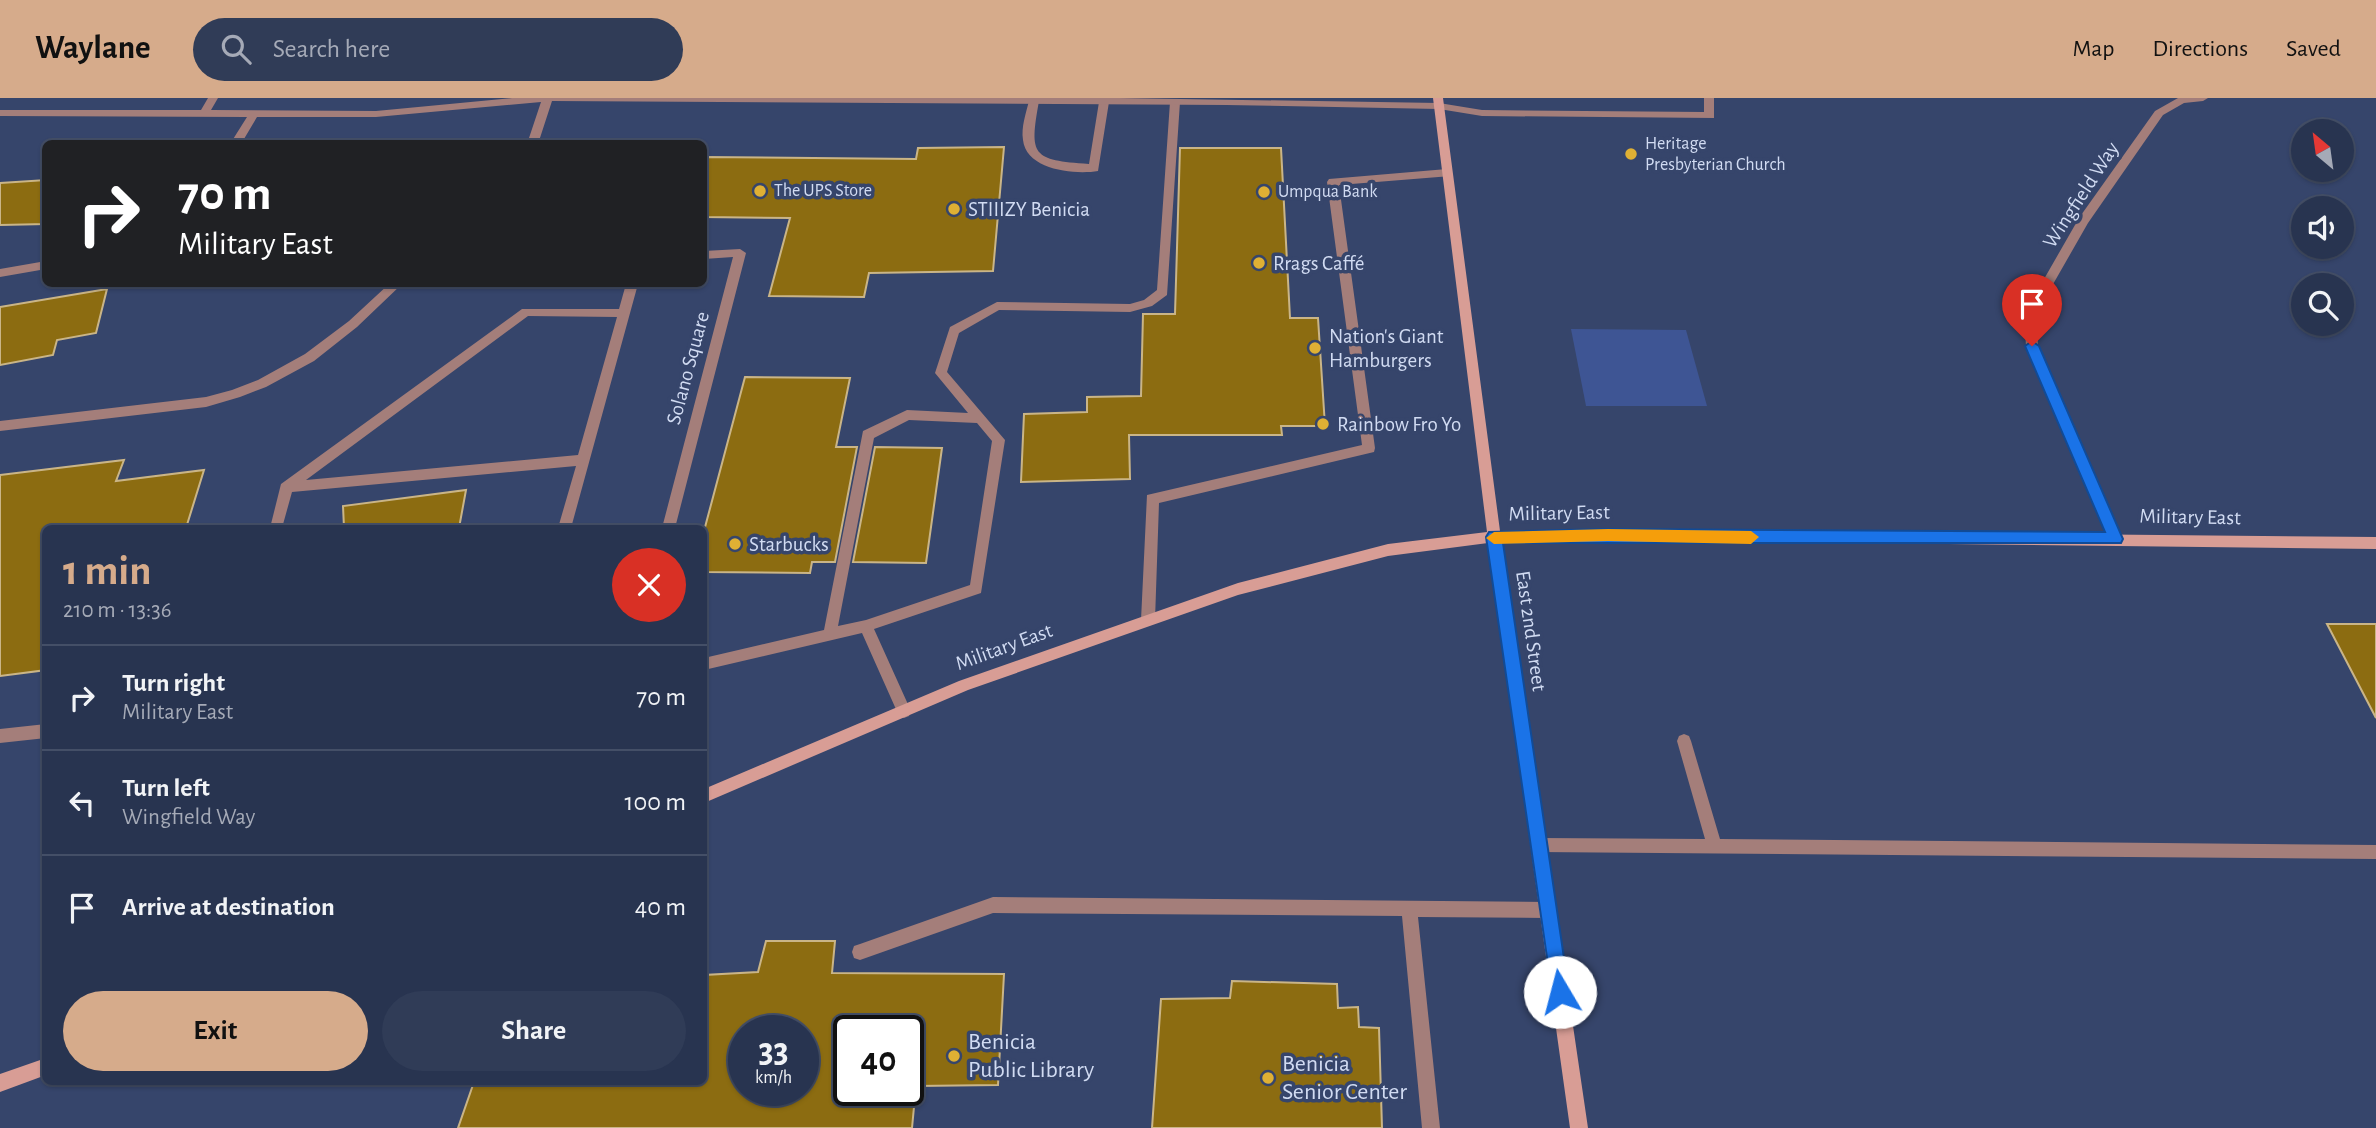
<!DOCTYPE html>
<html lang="en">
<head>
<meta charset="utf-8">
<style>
	body { margin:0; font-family:"Alegreya Sans",sans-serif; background:#303c57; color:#f1f3f6; height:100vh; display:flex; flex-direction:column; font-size:26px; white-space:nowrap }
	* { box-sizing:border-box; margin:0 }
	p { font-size:23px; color:#a5aab7 }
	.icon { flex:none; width:38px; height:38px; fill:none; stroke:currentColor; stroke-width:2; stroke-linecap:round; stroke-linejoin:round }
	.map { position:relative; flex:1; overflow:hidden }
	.sheet { position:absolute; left:42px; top:427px; width:665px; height:560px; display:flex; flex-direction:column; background:#283450; border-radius:10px; box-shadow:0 2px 5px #0004,0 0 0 2px #444f67 }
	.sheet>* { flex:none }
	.top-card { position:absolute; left:42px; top:42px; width:665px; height:147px; border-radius:10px; box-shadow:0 2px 5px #0004,0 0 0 2px #444f67; background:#202124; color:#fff; overflow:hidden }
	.needle { width:46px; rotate:331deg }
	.controls { position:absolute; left:2291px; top:21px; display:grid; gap:14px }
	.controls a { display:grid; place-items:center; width:63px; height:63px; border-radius:50%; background:#283450; box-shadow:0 2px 5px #0004,0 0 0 2px #444f67; font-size:35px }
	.speed { position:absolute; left:728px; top:917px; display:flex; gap:14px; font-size:35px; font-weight:700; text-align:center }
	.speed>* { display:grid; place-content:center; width:91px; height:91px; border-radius:50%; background:#283450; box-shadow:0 2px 5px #0004,0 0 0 2px #444f67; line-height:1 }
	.speed small { font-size:18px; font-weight:400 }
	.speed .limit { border:4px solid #111; border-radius:10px; background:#fff; color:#111 }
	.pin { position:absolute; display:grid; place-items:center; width:60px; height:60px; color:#fff; margin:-72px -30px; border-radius:50% 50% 50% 0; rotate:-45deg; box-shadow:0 0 7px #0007 }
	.pin .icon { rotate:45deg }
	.me { position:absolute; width:77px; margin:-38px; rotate:352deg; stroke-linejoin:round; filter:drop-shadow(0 0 5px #0008) }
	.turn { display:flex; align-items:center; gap:24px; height:147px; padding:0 21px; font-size:32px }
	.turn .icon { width:91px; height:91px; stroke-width:2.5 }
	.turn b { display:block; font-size:49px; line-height:60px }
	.round { display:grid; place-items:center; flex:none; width:74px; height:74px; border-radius:37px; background:#303c57 }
	.summary { display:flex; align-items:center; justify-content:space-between; height:119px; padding:0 21px }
	h1 { font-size:42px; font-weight:700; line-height:52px; color:#d6ab8b }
	.action { display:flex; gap:14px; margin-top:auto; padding:14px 21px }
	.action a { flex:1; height:80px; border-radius:42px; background:#d6ab8b; color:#111; font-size:28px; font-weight:700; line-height:80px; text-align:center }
	.action a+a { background:#303c57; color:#f1f3f6 }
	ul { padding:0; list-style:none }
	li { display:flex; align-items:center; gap:21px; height:105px; padding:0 21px; border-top:2px solid #444f67 }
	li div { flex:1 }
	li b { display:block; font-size:26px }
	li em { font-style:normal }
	header { display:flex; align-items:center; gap:42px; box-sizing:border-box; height:98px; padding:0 35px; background:#d6ab8b; color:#111 }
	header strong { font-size:33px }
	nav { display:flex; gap:38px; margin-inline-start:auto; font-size:24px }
	.search { width:490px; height:63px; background:#303c57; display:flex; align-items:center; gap:18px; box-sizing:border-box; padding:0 24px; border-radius:38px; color:#a5aab7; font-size:26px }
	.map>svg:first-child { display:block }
	.green { fill:#3e5594 }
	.building { fill:#8c6c11; stroke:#cab587; stroke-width:2; fill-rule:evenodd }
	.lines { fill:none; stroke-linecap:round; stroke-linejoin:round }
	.lane { fill:#a47e7a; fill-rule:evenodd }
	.street { fill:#a47e7a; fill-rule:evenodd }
	.secondary { fill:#d89d95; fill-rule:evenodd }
	.route { fill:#1a73e8; stroke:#114b97; stroke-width:2 }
	.slow { fill:#f59e0b }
	.poi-dot { fill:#dfb034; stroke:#36456b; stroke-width:2.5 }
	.labels { text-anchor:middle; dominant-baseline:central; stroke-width:7; stroke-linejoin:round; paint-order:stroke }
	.far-poi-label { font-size:18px; fill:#d1dbf2; stroke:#36456b; text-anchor:start }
	.street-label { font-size:21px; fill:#d1dbf2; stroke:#36456b }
	.poi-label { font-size:21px; fill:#d1dbf2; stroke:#36456b; text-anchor:start }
	.near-poi-label { font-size:24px; fill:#d1dbf2; stroke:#36456b; text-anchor:start }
</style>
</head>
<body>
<header>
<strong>Waylane</strong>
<div class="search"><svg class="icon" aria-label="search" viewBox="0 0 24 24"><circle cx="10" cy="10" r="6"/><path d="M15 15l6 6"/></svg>Search here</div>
<nav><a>Map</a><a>Directions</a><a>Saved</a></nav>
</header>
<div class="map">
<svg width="2376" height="1030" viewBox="0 0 2376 1030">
	<rect width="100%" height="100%" fill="#36456b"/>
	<!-- green -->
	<path class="green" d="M1571,231L1686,232L1707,308H1586Z"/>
	<!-- building -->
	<g class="building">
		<path d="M1004,49L993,173L869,175L864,199L769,198L790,120L704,119V59L916,61L918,50Z"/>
		<path d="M1180,50H1281L1290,220H1318L1325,328H1281L1282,337H1129L1130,381L1021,384L1024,316L1087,314V299L1141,298L1143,216H1175Z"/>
		<path d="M46,82V126L0,127V85Z"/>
		<path d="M107,191L96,235L57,242L53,257L0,267V209Z"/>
		<path d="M745,279L850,280L836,349H857L835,464H812L810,475L704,474V433Z"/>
		<path d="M875,349L942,350L926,465L853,464Z"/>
		<path d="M124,362L116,383L204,372L186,430H46V572L0,578V377Z"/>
		<path d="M466,392L459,430H344L343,408Z"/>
		<path d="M2327,526H2376V620Z"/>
		<path d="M766,843H835L832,875L1004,876L998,987L916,988L912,1030H458L474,984H704V877L758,874ZM744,933H803V992H744ZM849,933H908V992H849Z"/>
		<path d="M1232,883L1337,886L1338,910L1358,909L1359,929L1379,930L1382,1030H1152L1161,901L1230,900Z"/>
	</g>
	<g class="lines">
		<!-- lane -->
		<g class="lane">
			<path d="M1033,0L1039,3C1029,58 1032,62 1089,66L1099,4L1104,1L1108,2L1109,4L1098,73C1075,77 1026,72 1023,42C1021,29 1026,15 1029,3Z"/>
			<path d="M1704,0H1714V20L1482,18L1439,11L1434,8L1439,5L1482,12L1704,14Z"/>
			<path d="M1175,1L1180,4L1167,197L1152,208L1130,214L999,212L959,235L947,274L1005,342L981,495L874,531L911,613L909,618L904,620L899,618L862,535L704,572V560L824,532L863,333L907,312L968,315L935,275L950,229L997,204L1130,206L1144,202L1157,192L1170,4ZM909,322L977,325L992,343L970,487L866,522L838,528L874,340Z"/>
			<path d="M1447,71L1451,72V78L1339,87L1375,350L1374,354L1159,405L1155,522L1153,526L1148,528L1143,526L1141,522L1147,397L1362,347L1327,84L1329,81Z"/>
			<path d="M740,151L746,155L675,430H662L733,159L704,161V153Z"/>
			<path d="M626,186H638L571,430H558L576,368L292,394L282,430H270L281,386L522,211H619ZM528,218L617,219L578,357L306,382Z"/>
			<path d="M46,626V640L0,645V631Z"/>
			<path d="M1684,636L1689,638L1691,643L1720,741L2376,747V761L1538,754L1532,752L1530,747L1532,742L1538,740L1705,741L1677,643L1679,638Z"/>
			<path d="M993,799L1548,804L1554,807L1556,812L1554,817L1548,820L1418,819L1440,1030H1422L1402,818L993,815L860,862L854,860L852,854L854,848L860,846Z"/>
		</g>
		<!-- street -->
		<g class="street">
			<path d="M208,0H218L211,12L376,13L512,0H1120L1439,5L1444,8L1439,11L1226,7L552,3L538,46H527L541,4L376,19H257L241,46H230L247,19L0,18V12H201Z"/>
			<path d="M2178,0H2208L2203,3L2184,5L2163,17L2088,125L2036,216L2038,248L2122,441L2120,445H2110L2108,441L2026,248L2024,216L2079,120L2155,13Z"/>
			<path d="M46,163V171L0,179V171Z"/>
			<path d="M389,186H402L357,229L314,263L266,289L240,299L206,309L0,333V323L206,299L232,292L258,282L305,256L349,223Z"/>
		</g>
		<!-- secondary -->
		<g class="secondary">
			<path d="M1433,0H1443L1500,433L1608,432L2376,439V451L1608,442L1502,444L1588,1030H1570L1488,445L1388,458L1238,497L968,592L704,705V691L959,583L1238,485L1388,446L1487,434Z"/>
			<path d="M46,960V977L0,994V976Z"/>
		</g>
	</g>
	<!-- route -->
	<path class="route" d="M2032,243L2039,248L2123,441L2121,445H1503L1569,894L1566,901L1560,903L1553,901L1486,439L1489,434L1608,431L2105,434L2025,248Z"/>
	<!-- slow -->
	<path class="slow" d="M1608,431L1751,433L1759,439L1751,446L1608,443L1494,446L1486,440L1494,434Z"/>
	<!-- markers -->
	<g class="poi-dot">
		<circle cx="1631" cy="56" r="7"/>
		<circle cx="760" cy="93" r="7"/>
		<circle cx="1264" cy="94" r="7"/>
		<circle cx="954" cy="111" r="7"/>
		<circle cx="1259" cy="165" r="7"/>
		<circle cx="1315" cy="250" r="7"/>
		<circle cx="1323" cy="326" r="7"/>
		<circle cx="735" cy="446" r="7"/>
		<circle cx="954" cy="958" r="7"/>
		<circle cx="1268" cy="980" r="7"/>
	</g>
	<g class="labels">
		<!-- far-poi labels -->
		<g class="far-poi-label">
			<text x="1645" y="46">Heritage<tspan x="1645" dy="21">Presbyterian Church</tspan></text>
			<text x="774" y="93">The UPS Store</text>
			<text x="1278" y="94">Umpqua Bank</text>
		</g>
		<!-- street labels -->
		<g class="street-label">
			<text transform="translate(2081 97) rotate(-57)">Wingfield Way</text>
			<text transform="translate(688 270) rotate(-75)">Solano Square</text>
			<text transform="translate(1559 415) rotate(-1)">Military East</text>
			<text transform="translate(2190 419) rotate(1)">Military East</text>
			<text transform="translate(1531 533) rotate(82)">East 2nd Street</text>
			<text transform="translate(1004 549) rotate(-20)">Military East</text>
		</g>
		<!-- poi labels -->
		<g class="poi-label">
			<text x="968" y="111">STIIIZY Benicia</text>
			<text x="1273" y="165">Rrags Caffé</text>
			<text x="1329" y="238">Nation's Giant<tspan x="1329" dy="24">Hamburgers</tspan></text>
			<text x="1337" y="326">Rainbow Fro Yo</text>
			<text x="749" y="446">Starbucks</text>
		</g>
		<!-- near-poi labels -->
		<g class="near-poi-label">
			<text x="968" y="944">Benicia<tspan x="968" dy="28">Public Library</tspan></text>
			<text x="1282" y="966">Benicia<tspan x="1282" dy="28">Senior Center</tspan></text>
		</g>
	</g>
</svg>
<div class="controls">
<a><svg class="needle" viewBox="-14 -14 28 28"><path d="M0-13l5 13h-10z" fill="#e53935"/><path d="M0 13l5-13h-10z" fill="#a5aab7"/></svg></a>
<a><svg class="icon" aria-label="sound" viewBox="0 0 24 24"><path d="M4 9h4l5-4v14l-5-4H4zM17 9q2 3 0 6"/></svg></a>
<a><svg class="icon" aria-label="search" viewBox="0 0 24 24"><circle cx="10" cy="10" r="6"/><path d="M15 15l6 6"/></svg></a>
</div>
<div class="speed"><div>33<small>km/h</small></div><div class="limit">40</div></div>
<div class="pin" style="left:2032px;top:248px;background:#d93025"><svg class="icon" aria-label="arrive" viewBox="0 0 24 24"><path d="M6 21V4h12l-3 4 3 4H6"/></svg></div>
<svg class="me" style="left:1560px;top:894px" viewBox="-20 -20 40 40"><circle r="19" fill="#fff"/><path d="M0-13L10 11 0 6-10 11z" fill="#1a73e8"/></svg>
<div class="top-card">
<div class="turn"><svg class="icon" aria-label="right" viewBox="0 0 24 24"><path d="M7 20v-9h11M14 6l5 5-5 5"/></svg><div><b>70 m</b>Military East</div></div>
</div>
<section class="sheet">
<div class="summary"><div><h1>1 min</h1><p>210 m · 13:36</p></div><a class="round" style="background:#d93025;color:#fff"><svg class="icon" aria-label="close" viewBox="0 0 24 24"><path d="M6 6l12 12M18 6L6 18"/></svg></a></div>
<ul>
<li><svg class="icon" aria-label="right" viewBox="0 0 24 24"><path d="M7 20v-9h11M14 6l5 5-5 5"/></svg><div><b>Turn right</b><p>Military East</p></div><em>70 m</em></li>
<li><svg class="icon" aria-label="left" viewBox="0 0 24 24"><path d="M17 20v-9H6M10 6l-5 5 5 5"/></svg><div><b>Turn left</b><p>Wingfield Way</p></div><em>100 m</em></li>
<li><svg class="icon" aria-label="arrive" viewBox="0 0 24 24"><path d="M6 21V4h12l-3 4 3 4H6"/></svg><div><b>Arrive at destination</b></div><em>40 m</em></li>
</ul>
<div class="action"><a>Exit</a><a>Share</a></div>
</section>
</div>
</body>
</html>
